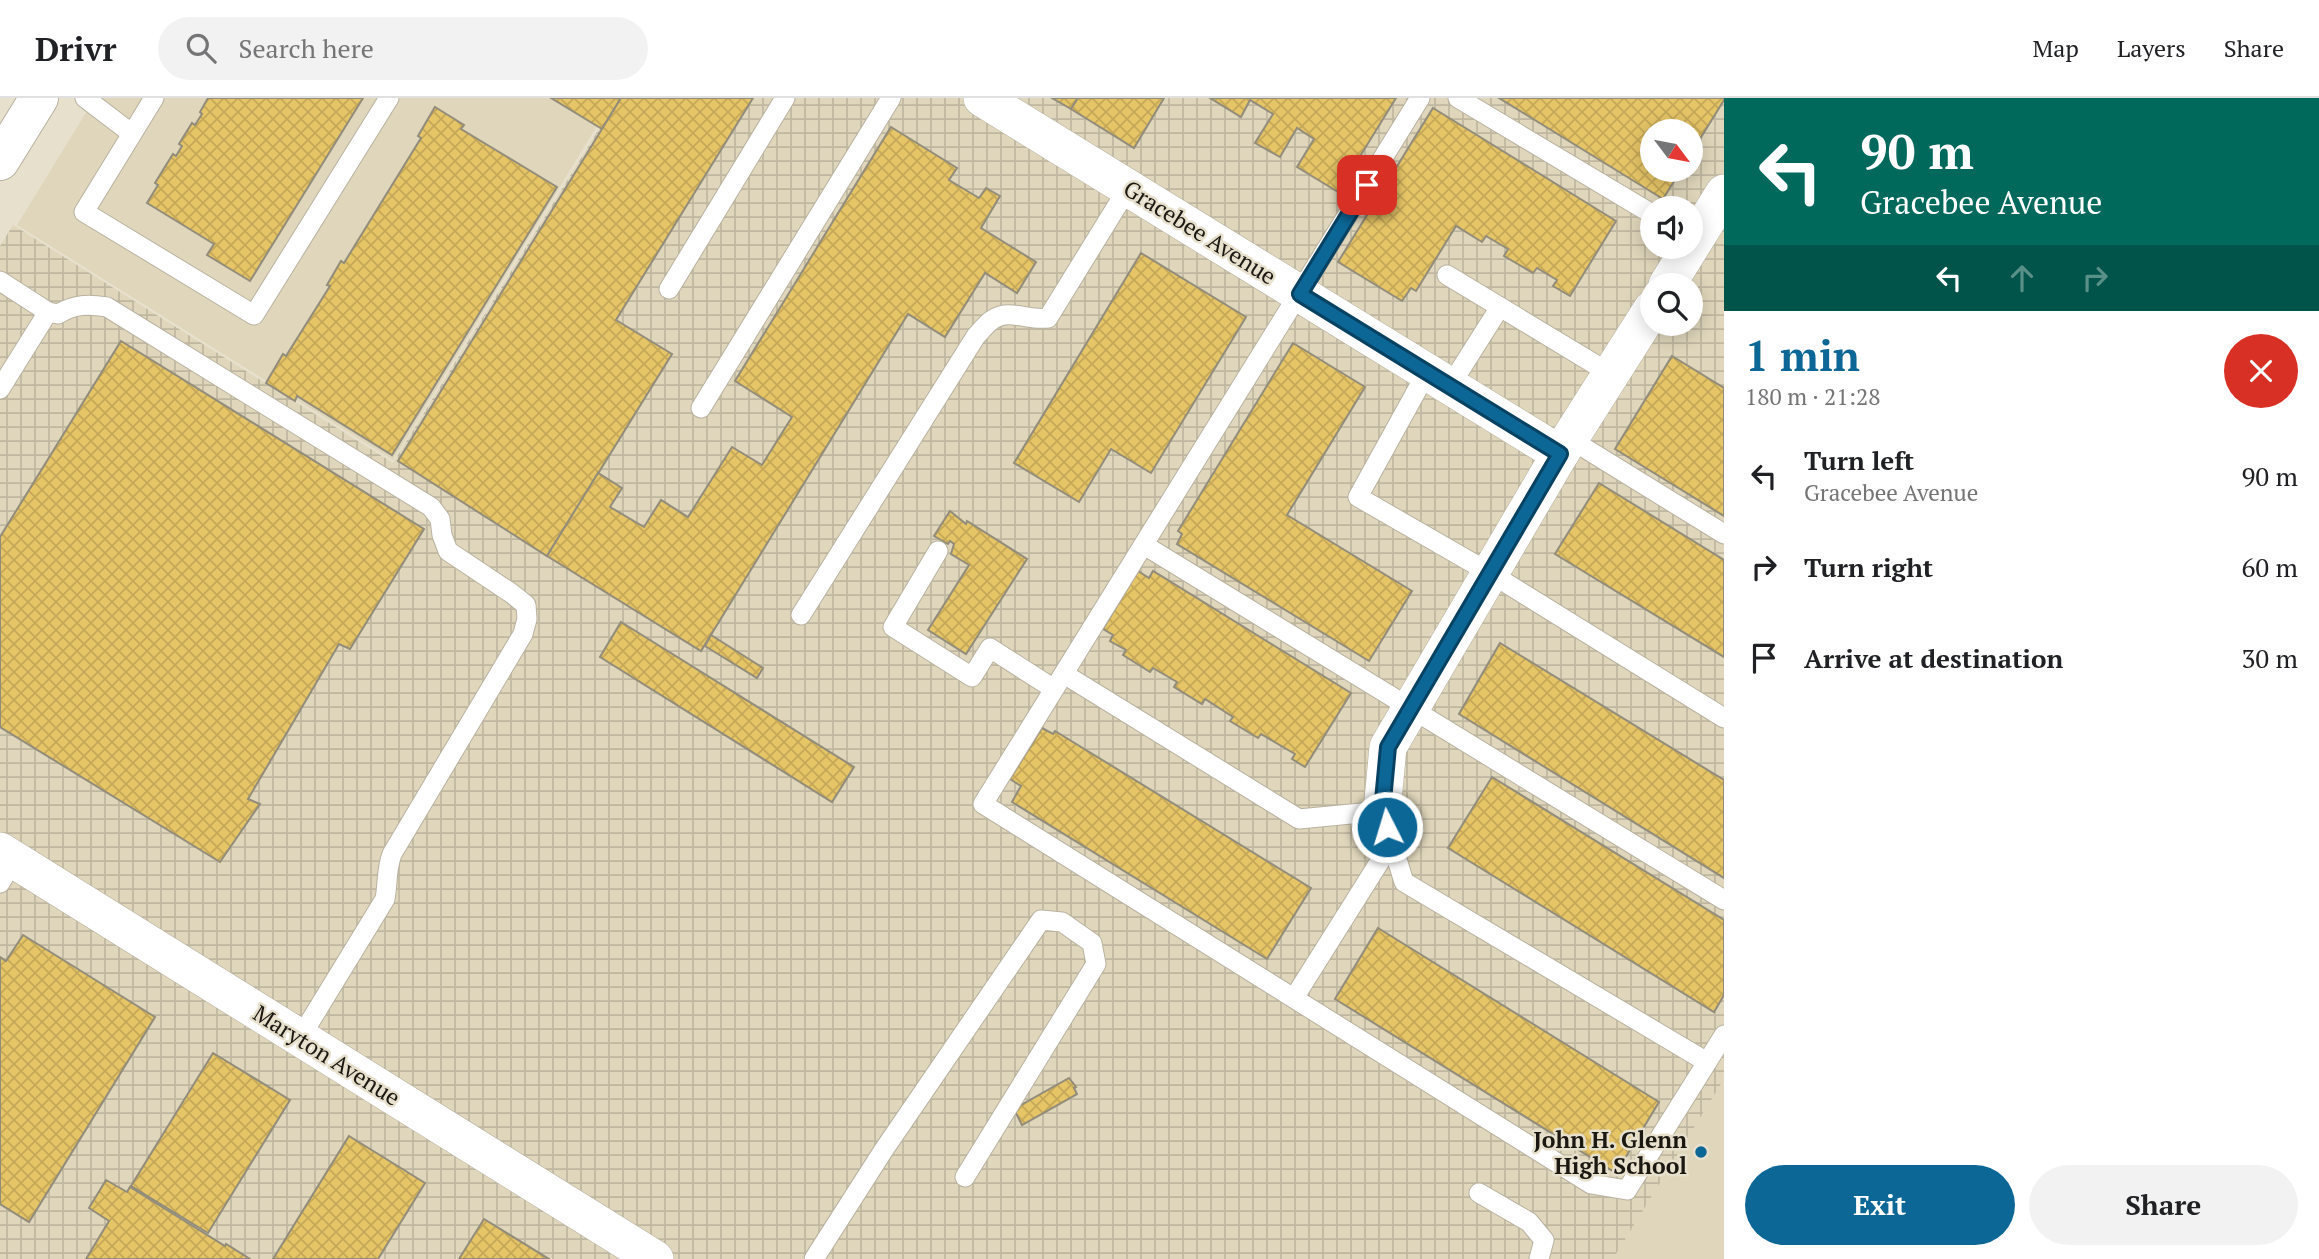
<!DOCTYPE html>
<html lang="en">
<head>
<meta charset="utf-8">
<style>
	body { margin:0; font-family:"PT Serif",serif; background:#f2f2f2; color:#202124; height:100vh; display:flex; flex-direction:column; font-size:26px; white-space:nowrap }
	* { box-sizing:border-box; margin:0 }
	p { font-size:23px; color:#757577 }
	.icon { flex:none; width:38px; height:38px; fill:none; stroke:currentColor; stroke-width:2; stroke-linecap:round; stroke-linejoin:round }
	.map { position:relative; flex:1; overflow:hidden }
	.panel { display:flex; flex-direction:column; background:#fff; width:595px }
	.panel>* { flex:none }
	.top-card { background:#00695c; color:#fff; overflow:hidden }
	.needle { width:46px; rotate:122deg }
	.tools { position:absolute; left:1640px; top:21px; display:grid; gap:14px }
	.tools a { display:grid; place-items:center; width:63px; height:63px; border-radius:50%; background:#fff; box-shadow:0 4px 18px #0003; font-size:35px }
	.pin { position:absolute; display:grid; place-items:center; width:60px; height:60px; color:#fff; margin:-30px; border-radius:14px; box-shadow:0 4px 10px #0006 }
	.me { position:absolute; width:77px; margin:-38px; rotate:355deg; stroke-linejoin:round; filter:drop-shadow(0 0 5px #0008) }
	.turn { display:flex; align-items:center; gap:24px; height:147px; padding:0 21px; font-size:32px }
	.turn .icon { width:91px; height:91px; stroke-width:2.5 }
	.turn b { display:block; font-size:49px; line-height:60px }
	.lanes { display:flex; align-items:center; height:66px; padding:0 21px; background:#0003; justify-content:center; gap:35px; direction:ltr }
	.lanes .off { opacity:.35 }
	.round { display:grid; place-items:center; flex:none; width:74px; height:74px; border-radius:37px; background:#f2f2f2 }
	.overview { display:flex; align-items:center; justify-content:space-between; height:119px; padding:0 21px }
	h1 { font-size:42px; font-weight:800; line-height:52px; color:#0c6696 }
	.cta { display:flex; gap:14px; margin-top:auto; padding:14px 21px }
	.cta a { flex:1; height:80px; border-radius:42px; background:#0c6696; color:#fff; font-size:28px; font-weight:800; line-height:80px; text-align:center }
	.cta a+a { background:#f2f2f2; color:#202124 }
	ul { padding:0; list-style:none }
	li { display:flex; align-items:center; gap:21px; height:91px; padding:0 21px }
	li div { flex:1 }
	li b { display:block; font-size:26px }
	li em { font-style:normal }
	header { display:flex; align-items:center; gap:42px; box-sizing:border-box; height:98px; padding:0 35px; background:#fff; border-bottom:2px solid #e0e0e0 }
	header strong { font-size:33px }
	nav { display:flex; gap:38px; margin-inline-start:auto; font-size:24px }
	.search { width:490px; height:63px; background:#f2f2f2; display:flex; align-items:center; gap:18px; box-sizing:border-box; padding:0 24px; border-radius:38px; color:#757577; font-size:26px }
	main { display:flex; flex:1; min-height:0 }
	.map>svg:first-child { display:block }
	.built { fill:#dfd6bb }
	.industrial { fill:url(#industrial-grid); fill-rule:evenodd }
	.building { fill:url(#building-cross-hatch); stroke:#928c7a; stroke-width:2 }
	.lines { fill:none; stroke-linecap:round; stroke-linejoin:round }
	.lane-casing { stroke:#b9b2a0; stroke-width:21 }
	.street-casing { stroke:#b9b2a0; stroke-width:38 }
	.primary-casing { stroke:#b9b2a0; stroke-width:40 }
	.lane { stroke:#fff; stroke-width:19 }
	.street { stroke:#fff; stroke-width:37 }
	.primary { stroke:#fff; stroke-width:38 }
	.route-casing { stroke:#084262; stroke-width:18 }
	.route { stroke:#0c6696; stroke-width:12 }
	.poi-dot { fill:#0c6696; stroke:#e7e0cd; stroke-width:2.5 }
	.labels { text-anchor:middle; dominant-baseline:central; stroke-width:5; stroke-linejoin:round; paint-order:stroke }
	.street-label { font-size:23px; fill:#1b1812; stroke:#e7e0cd }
	.poi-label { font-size:23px; font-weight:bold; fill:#1b1812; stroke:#e7e0cd; text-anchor:end }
</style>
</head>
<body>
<header>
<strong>Drivr</strong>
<div class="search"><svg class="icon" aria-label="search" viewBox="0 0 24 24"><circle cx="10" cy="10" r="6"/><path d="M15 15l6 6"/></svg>Search here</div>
<nav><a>Map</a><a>Layers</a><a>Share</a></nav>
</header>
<main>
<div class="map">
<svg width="1724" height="1161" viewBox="0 0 1724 1161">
	<defs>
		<pattern id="industrial-grid" width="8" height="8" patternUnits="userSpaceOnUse" patternTransform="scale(1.75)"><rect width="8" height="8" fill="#dfd6bb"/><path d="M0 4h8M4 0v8" fill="none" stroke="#bfb7a0"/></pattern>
		<pattern id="building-cross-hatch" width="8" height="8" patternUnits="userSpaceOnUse" patternTransform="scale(1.75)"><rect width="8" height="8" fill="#e6c567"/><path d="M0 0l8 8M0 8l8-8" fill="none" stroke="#c5a858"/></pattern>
	</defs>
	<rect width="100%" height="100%" fill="#e7e0cd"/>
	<!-- built -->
	<g class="built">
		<path d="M95,0H614L393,362L17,127Z"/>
		<path d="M1724,981V1161H1613L1634,1127Z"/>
	</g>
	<!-- industrial -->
	<path class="industrial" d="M618,0H1724V981L1613,1161H0V148L13,127L393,365ZM1652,33H1690V72H1652ZM1652,110H1690V149H1652ZM1652,187H1690V226H1652Z"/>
	<!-- building -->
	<g class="building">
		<path d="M208,0H363L250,183L207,157L214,146L147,105L158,87L155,85L173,56L176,58L182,48L179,46L192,25L195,27L202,16L200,14Z"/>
		<path d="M551,0H621L602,31Z"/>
		<path d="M621,0H753L616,222L672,256L547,458L398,363Z"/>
		<path d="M1052,0H1078L1071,11Z"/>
		<path d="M1078,0H1164L1134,50L1071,11Z"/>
		<path d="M1210,0H1396L1338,94L1297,69L1314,41L1297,30L1280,59L1255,45L1273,16L1250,2L1241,19Z"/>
		<path d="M1499,0H1724V2L1690,57V33H1652V72H1681L1663,101Z"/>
		<path d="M435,9L464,27L461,31L557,89L392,357L297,298L295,303L266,285L283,256L286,258L330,188L327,187L341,163L344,165L421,40L418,38Z"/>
		<path d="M1433,10L1616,123L1570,198L1553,188L1557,182L1537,170L1533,175L1504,158L1508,151L1486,138L1482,144L1456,128L1416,193L1411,190L1402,203L1338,164Z"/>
		<path d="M891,29L957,70L949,82L979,100L986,90L1000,98L981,130L1036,164L1017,195L985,175L945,239L908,216L701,553L547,458L598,375L622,390L610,409L644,429L661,402L688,419L732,349L762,367L792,319L735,283Z"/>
		<path d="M1141,155L1246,219L1151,375L1111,351L1079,404L1014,365Z"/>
		<path d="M121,243L424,431L350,551L339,546L248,701L260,706L220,764L0,629V439Z"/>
		<path d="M1293,245L1365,289L1287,417L1412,493L1369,563L1177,446L1182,436L1178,433Z"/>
		<path d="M1672,258L1724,290V418L1615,351Z"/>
		<path d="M1599,385L1724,462V559L1555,456Z"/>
		<path d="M950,413L966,426L967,423L1027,461L966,556L928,532L969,467L951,456L954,446L950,443L948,446L934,438Z"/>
		<path d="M1138,473L1149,480L1153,473L1351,595L1305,669L1292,661L1295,656L1261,636L1258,640L1230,623L1233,619L1205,601L1202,606L1174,589L1177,584L1153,570L1150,574L1123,557L1126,552L1110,543L1113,537L1103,531Z"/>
		<path d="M621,524L854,669L832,704L600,559Z"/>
		<path d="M711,537L763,570L757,580L705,548Z"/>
		<path d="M1500,545L1724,682V780L1459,616Z"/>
		<path d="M1042,630L1053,636L1055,633L1311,790L1267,861L1012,704L1021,688L1010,681Z"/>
		<path d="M1492,679L1724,822V897L1714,914L1448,750Z"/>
		<path d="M1378,830L1659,1004L1616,1075L1335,901Z"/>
		<path d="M23,837L155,919L29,1124L0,1106V859L6,863Z"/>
		<path d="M213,955L290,1002L208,1135L131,1088Z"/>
		<path d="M1069,980L1076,989L1074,990L1077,996L1022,1027L1014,1011Z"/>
		<path d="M349,1038L425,1085L378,1161H273Z"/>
		<path d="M106,1082L127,1094L130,1089L225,1148L226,1146L250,1161H86L109,1123L89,1110Z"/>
		<path d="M484,1121L549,1161H459Z"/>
	</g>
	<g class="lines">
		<!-- lane casing -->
		<g class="lane-casing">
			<g id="lane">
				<path d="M85,0L131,35"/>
				<path d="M154,0L84,114L254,217L389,0"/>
				<path d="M1420,0L983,706L1591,1086L1627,1092L1724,937"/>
				<path d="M1458,0L1652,116"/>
				<path d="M1447,177L1611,276"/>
				<path d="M0,183L48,214L58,216C75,206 88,206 107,209L431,409L440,421L442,437L448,453L511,495L526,507L527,521L523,536L392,756C386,772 388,785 385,801L300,940"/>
				<path d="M669,191L785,0"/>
				<path d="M1427,274L1358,399L1490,475L1724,620"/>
				<path d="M1450,288L1500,209"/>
				<path d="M0,291L48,214"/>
				<path d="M701,310L891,0"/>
				<path d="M1570,341L1724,436"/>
				<path d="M1144,447L1724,802"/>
				<path d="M938,453L893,529L972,579L990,550L1054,591"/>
				<path d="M801,517L976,238C981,233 986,226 992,222C1009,210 1028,223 1048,220L1128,90"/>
				<path d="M1064,576L1299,721L1382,713L1404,784L1707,964"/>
				<path d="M0,785L14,762"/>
				<path d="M1294,900L1392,744"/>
				<path d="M1479,1095L1529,1124L1544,1142L1539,1161"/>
				<path d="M814,1161L883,1053L1041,822L1062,824L1092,845L1096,866L965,1079"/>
			</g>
		</g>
		<!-- street casing -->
		<g class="street-casing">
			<g id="street">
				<path d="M982,0L1560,356"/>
				<path d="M1667,187L1724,95"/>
				<path d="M1382,713L1388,649L1560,356L1652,211"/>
				<path d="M0,753L655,1161"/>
			</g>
		</g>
		<!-- primary casing -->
		<g class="primary-casing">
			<path id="primary" d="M0,63L39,0"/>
		</g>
		<!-- lane -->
		<use href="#lane" class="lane"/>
		<!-- street -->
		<use href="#street" class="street"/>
		<!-- primary -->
		<use href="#primary" class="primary"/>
	</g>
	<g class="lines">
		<!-- route casing -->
		<g class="route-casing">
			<path id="route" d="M1367,87L1300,196L1560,356L1388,649L1382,713L1387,729"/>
		</g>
		<!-- route -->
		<use href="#route" class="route"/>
	</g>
	<!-- markers -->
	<circle class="poi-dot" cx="1701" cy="1054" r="7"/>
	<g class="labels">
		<!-- street labels -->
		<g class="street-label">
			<text transform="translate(1200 134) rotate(32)">Gracebee Avenue</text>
			<text transform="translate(327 957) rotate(32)">Maryton Avenue</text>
		</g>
		<!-- poi labels -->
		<g class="poi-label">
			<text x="1687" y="1041">John H. Glenn<tspan x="1687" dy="26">High School</tspan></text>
		</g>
	</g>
</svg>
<div class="tools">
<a><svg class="needle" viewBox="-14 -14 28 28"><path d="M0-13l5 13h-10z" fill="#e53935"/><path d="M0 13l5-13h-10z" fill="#757577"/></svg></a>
<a><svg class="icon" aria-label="sound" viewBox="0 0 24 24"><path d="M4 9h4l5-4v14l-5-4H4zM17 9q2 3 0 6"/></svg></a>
<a><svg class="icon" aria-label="search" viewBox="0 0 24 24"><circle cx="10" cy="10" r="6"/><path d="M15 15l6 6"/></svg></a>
</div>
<div class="pin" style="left:1367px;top:87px;background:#d93025"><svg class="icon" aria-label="arrive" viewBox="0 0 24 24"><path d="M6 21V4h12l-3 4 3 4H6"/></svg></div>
<svg class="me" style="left:1387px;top:729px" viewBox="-20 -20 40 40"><circle r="17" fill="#0c6696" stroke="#fff" stroke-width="3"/><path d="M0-11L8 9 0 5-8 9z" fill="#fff"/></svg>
</div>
<section class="panel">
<div class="top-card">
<div class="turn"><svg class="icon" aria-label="left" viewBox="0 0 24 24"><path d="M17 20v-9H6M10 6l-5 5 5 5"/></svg><div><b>90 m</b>Gracebee Avenue</div></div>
<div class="lanes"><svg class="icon" aria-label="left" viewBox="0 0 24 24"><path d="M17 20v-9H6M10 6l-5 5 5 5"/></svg><svg class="icon off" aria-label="ahead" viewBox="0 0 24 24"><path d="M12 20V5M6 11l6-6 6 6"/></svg><svg class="icon off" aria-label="right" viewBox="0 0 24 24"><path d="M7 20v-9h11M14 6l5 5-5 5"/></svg></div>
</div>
<div class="overview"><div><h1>1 min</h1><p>180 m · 21:28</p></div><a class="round" style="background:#d93025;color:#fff"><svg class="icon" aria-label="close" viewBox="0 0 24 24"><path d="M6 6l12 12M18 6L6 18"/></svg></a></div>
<ul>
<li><svg class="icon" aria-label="left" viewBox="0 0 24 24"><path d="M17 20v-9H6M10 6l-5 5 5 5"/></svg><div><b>Turn left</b><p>Gracebee Avenue</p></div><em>90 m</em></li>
<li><svg class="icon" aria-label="right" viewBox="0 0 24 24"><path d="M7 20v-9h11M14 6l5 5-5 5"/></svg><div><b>Turn right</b></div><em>60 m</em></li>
<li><svg class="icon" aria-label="arrive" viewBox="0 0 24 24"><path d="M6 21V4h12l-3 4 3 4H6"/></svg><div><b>Arrive at destination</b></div><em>30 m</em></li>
</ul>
<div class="cta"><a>Exit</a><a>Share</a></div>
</section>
</main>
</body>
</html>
